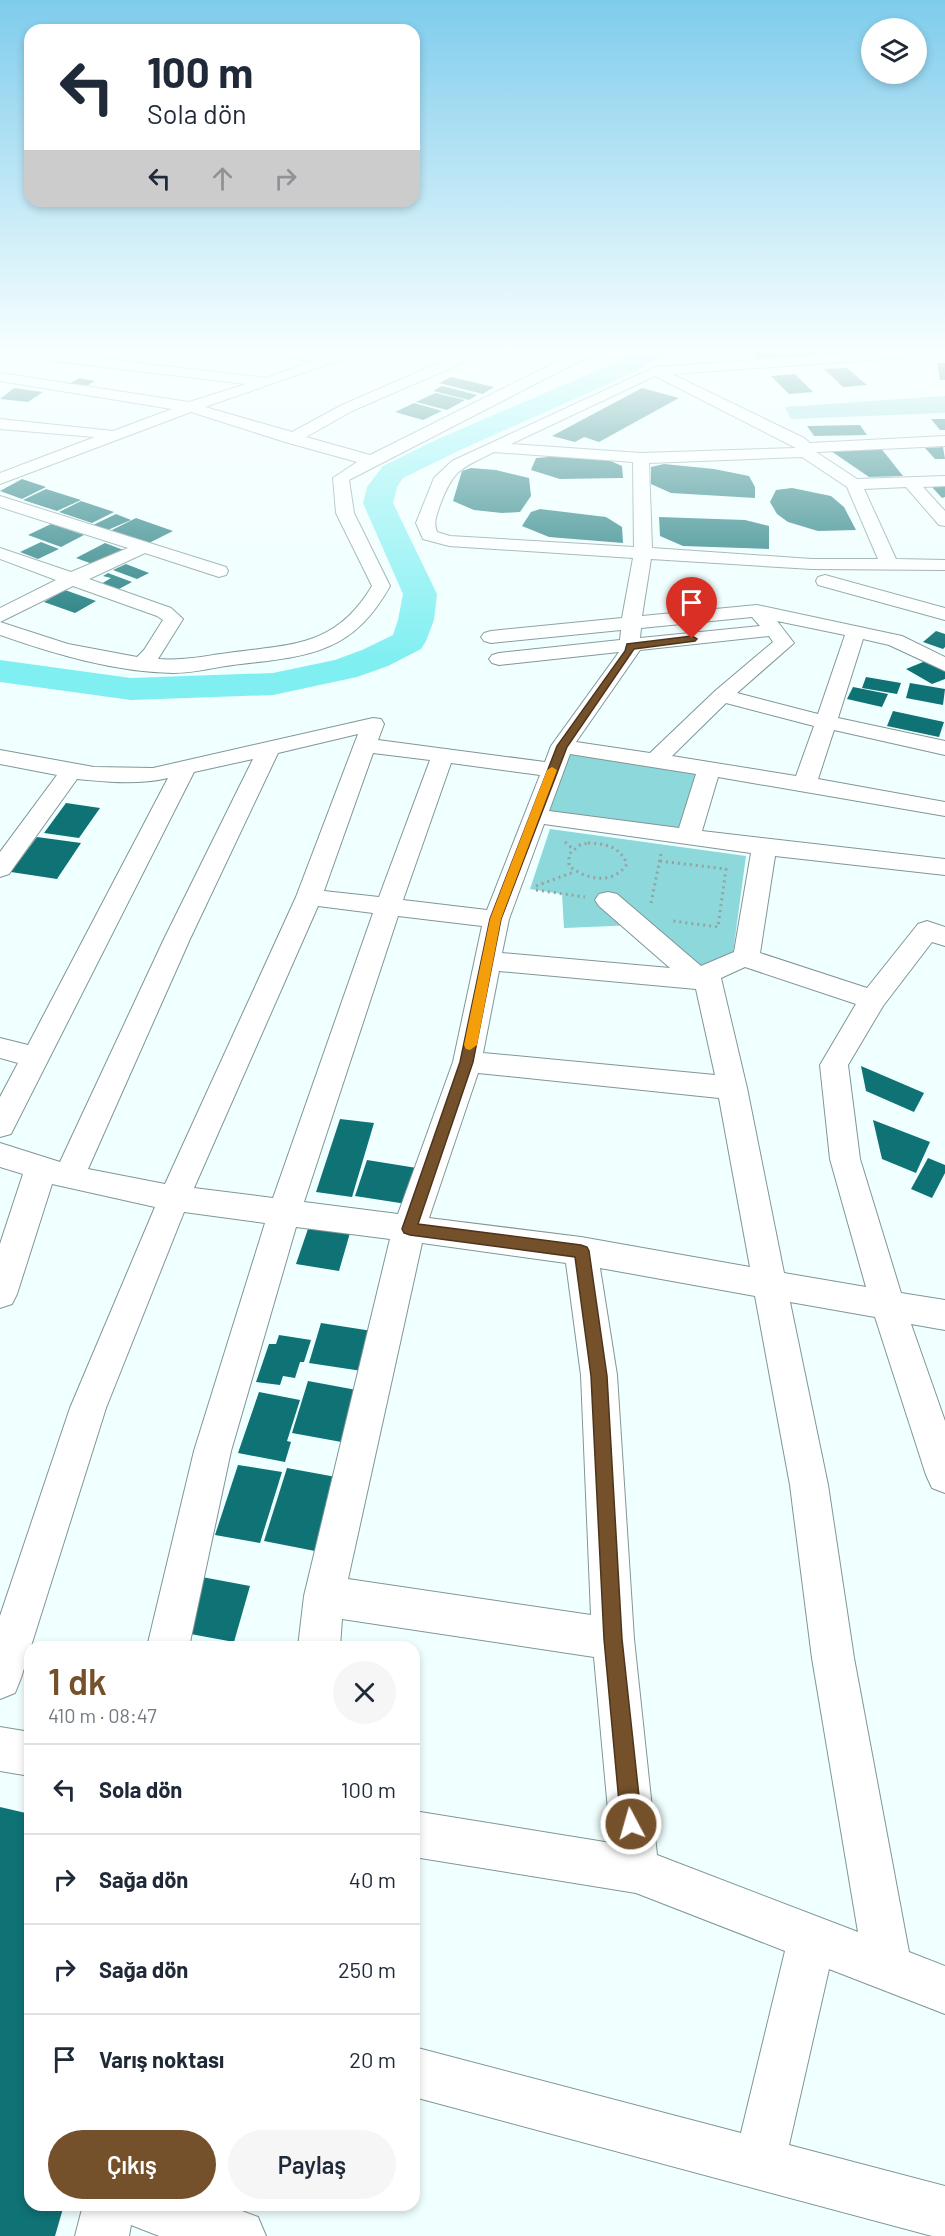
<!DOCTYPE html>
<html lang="tr">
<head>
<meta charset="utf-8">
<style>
	body { margin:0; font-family:Barlow,sans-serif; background:#f6f6f7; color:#1f2937; height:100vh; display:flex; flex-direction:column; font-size:22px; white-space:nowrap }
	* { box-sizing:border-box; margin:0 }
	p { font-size:20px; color:#747a83 }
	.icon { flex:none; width:33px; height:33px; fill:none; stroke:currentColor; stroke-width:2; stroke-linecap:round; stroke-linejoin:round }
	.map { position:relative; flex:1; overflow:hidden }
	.drawer { position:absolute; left:24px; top:1641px; width:396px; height:570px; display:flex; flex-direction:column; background:#fff; border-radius:18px; box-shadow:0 3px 9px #0003 }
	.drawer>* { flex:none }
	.hud { position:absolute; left:24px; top:24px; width:396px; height:183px; border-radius:18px; box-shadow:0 3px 9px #0003; background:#fff; color:#1f2937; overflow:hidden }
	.buttons { position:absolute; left:861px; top:18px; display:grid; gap:12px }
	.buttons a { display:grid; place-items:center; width:66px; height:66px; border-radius:50%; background:#fff; box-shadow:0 3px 9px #0003; font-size:30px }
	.pin { position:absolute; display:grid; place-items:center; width:51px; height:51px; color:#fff; margin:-62px -26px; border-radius:50% 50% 50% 0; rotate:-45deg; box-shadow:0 0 6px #0007 }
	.pin .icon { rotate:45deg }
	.me { position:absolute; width:66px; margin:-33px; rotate:354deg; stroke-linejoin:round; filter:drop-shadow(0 0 4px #0008) }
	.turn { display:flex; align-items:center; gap:21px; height:126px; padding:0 24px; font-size:27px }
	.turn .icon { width:78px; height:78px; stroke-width:2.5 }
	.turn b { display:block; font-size:42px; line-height:51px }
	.lanes { display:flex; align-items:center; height:57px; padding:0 24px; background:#0003; justify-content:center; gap:30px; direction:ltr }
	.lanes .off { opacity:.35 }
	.round { display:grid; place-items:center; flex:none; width:63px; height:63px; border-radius:32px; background:#f6f6f7 }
	.summary { display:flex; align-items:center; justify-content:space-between; height:102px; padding:0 24px }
	h1 { font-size:36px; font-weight:600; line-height:45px; color:#75512b }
	.action { display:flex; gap:12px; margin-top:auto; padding:12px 24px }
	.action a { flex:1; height:69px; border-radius:36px; background:#75512b; color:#fff; font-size:24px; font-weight:600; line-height:69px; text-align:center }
	.action a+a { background:#f6f6f7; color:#1f2937 }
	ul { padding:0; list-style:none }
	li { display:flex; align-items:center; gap:18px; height:90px; padding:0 24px; border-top:2px solid #e0e1e3 }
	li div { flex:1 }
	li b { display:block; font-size:22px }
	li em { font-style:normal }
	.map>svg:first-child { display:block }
	.green { fill:#8dd8da }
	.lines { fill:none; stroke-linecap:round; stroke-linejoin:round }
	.river { fill:#80eff2; fill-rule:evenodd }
	.building { fill:#0f7275 }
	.street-casing { stroke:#809697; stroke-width:2 }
	.path { stroke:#96a2a2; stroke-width:3; stroke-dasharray:2 4; stroke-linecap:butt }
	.street { fill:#fff; fill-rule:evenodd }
	.route { fill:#75512b; stroke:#4c351c; stroke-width:1.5 }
	.slow { fill:#f59e0b }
</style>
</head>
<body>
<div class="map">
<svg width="945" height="2236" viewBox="0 0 945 2236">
	<rect width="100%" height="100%" fill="#f0ffff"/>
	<!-- green -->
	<g class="green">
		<path d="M945,396V413L791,419L785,407Z"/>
		<path d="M562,746L709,769L688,837L534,816Z"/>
		<path d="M550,829L746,856L732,960L700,980L637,925L564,928L562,894L530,889Z"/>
	</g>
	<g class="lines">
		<!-- river -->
		<path class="river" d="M640,349H670L667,354L635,372L458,451L403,478L397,487L393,503L437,594L434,620L426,641L421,649L388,666L357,677L273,695L131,700L0,682V660L131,678L273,673L335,660L362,650L393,635L398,620L403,594L363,503L367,487L383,466L438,439L617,362Z"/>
	</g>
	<!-- building -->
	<g class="building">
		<path d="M748,349H811L817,355L756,358Z"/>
		<path d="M819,349H879L882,352L825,355Z"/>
		<path d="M937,363H945V380H940Z"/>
		<path d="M847,368L867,385L843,387L824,369Z"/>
		<path d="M795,374L813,392L789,394L771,376Z"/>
		<path d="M451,377L494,387L483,394L439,383Z"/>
		<path d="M79,378L95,381L82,389L66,386Z"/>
		<path d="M442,386L477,395L469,400L433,391Z"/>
		<path d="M14,388L43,392L28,402L0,399Z"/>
		<path d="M642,388L679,398L599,442L584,437L575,442L552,436Z"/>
		<path d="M435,393L465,400L447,410L416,402Z"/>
		<path d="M414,403L442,411L423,420L395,412Z"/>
		<path d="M931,419H945V430H940Z"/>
		<path d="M860,425L867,435L814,436L807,426Z"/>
		<path d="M880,447L903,476L869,477L828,449Z"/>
		<path d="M943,447L945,459H935L925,448Z"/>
		<path d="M574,455L606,459L622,466L623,478L560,479L531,470L536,458Z"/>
		<path d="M664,464L714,469L749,476L755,487V498L671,493L651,484V467Z"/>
		<path d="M471,468L496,470L529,478L531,496L520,512L502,513L474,510L453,501L462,471Z"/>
		<path d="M22,479L46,487L22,499L0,491Z"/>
		<path d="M945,485V497L942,498L931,486Z"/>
		<path d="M792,488L831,496L844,507L856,530L818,531L788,522L777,514L770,502L776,490Z"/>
		<path d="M46,489L81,500L57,511L23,500Z"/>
		<path d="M81,501L114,512L92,523L59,512Z"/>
		<path d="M540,509L606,517L622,527L623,543L549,537L522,526L531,512Z"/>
		<path d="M116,514L131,520L103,532L89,527Z"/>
		<path d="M659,517L745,520L769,526V549L683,546L660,536Z"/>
		<path d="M136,518L173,531L147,544L110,531Z"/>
		<path d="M51,524L84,535L61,547L28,535Z"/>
		<path d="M41,542L59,549L38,559L20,552Z"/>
		<path d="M105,543L126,551L98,566L76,558Z"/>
		<path d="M126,564L149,573L137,579L113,570Z"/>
		<path d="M108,573L132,582L117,590L101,584L111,578L103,576Z"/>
		<path d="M65,590L96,601L75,613L44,602Z"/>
		<path d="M936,631L945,634V647L943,649L923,642Z"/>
		<path d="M928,660L945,670V679L932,684L906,669Z"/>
		<path d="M866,677L901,683L897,694L862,688Z"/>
		<path d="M910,683L945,689L943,705L906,698Z"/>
		<path d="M853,687L888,694L882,707L847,699Z"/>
		<path d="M893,711L944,722L939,737L887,726Z"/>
		<path d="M66,803L100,808L79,838L44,833Z"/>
		<path d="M37,837L81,843L57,879L11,872Z"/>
		<path d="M861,1066L924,1093L914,1112L866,1091Z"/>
		<path d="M340,1119L374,1123L352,1197L316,1192Z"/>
		<path d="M873,1120L930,1142L916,1173L882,1159Z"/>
		<path d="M928,1158L945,1165V1173L932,1198L911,1189Z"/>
		<path d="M367,1160L423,1169L413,1205L355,1196Z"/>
		<path d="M311,1220L352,1226L339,1271L296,1264Z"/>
		<path d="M321,1323L372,1331L362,1371L309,1363Z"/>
		<path d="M279,1335L311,1340L304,1362H300L295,1378L283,1376L280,1385L256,1382L269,1344H276Z"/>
		<path d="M308,1381L362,1391L347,1443L292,1433Z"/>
		<path d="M259,1392L300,1400L287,1441L291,1442L285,1462L238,1453Z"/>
		<path d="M238,1465L282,1472L260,1543L215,1535Z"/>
		<path d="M287,1468L336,1477L315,1551L264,1541Z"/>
		<path d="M202,1577L250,1586L234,1642L185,1633Z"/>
		<path d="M0,1807L30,1814V2205H64L55,2236H0Z"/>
	</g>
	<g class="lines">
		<!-- street casing -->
		<g class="street-casing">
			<g id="street">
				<path d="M251,349H287L329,355L346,349H365L363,352L205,407L292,432L342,405L457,355L461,349H475L467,361L352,411L306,437L370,455L568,356L589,349H609L607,352L578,362L349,480L354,513L390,586C353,652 312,656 241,664C219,666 196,673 173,673C115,672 54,654 0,635V622L68,644L137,657L144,650L163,620L157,616L73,586L0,622V608L56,580L0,559V548L71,572L128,548L0,507V496L226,567L228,571L226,575L219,577L145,553L89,579L171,608L183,619L158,659C182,661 204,656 228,653C291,644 335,648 372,586L336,513L333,478L357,462L285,442L191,412L0,484V473L95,437L0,429V419L113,431L172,409L0,381V373L189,402L246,384L45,360L38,356L45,352L266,378L313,361L258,353Z"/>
				<path d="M917,349H945V355L672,374L804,438L810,443L945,436V446L816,452L857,479L945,476V486L923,487L945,511V526L939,525L906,487L864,489L896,559L945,560V570L812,569L651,559L642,616L757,605L902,636L945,657V671L889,645L863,639L838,718L945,741V755L834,730L818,779L945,802V816L718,777L702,831L945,859V875L775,856L760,953L867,988L918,924L927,921L945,927V946L932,942L883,1006L848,1065L860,1159L901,1293L945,1300V1330L911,1324L945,1421V1493L932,1488L926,1475L875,1317L790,1302L828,1485L854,1658L909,1952L945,1966V2014L829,1969L789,2145L945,2186V2236H932L414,2097V2047L741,2133L785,1951L636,1893L414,1857V1811L611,1843L594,1657L342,1619L340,1647H298L304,1596L390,1239L296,1227L231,1451L189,1647H147L194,1451L265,1223L184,1212L106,1408L21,1678L15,1693L0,1699V1616L70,1408L155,1207L52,1184L17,1294L12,1304L0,1308V1244L23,1174L0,1167V1143L60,1162L164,939L253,759L194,772L15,1126L11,1134L0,1137V1097L18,1063L0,1058V1038L28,1045L168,778C139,785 108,782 77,779L9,874L0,877V852L57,775L0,764V750L94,767L153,768L373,718L381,719L384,724L378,740L545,762L551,746L619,652L499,665L492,663L489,659L492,655L499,653L620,640L621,630L491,643L484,641L481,637L484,633L491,631L622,618L633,558L449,546L423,539L416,523L434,478L452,461L655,367ZM655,376L796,448L641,453L511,444ZM494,452L633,462L634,547L450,536L437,532C433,521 437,515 440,505C454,468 461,469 494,452ZM802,457L847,487L878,559H812L652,548L649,463ZM752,617L760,626L640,638L641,628ZM777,621L845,635L818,714L737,693L794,643ZM769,636L773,642L715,691L650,753L576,742L640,650ZM726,703L814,726L796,776L672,756ZM358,734L296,897L165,1184L88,1169L190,939L278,753ZM373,753L430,760L379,897L324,891ZM570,754L696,774L679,828L549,811ZM451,763L540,775L487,910L403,900ZM544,824L751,853L734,952L701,966L617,894L608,892L599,894L595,900L599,906L670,968L502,953L509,919ZM318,906L373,913L273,1198L194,1188ZM398,916L482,926L453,1062L398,1214L304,1202ZM745,967L856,1004L820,1065L830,1159L866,1287L784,1273L747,1088L721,978ZM499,971L696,989L715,1075L483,1053ZM478,1073L719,1098L750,1267L581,1237L429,1218ZM422,1243L566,1263L581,1375L591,1615L348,1579ZM600,1268L755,1296L790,1485L812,1658L858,1932L657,1855L634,1639L617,1375Z"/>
				<path d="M825,575L945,608V620L818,585L816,581L818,577Z"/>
				<path d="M0,1727L30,1732V1776L0,1771Z"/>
				<path d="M83,2205H226L258,2217L266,2236H159L131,2225L129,2236H75Z"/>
			</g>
		</g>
		<!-- path -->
		<g class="path">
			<path d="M565,842L573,849"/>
			<path d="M588,843C607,844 619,846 627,864C613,885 587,880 569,866V854L580,845Z"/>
			<path d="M660,861L726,869L718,927L673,921"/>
			<path d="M536,886L574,872"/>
			<path d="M536,890L585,897"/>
			<path d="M651,903L661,854"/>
		</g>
		<!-- street -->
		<use href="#street" class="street"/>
	</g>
	<!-- sky -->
	<linearGradient id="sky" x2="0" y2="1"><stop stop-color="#7eccec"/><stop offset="0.53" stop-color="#f8ffff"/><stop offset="1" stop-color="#f8ffff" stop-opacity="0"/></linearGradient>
	<rect width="945" height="662" fill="url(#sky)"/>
	<!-- route -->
	<path class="route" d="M692,636L697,639L695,641L634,649L567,747L501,919L473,1062L418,1224L581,1245L587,1247L589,1251L607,1376L622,1639L642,1824L639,1831L631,1834L624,1831L621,1824L604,1639L591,1376L575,1257L410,1235L404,1233L402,1229L460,1062L490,919L557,746L625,651L627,644Z"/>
	<!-- slow -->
	<path class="slow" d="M552,767L557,770L501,919L477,1045L470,1050L466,1049L464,1045L490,919L547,770Z"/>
</svg>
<div class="buttons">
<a><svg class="icon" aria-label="layers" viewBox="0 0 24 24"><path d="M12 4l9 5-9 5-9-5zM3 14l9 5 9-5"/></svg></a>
</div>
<div class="pin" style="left:692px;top:639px;background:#d93025"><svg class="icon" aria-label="arrive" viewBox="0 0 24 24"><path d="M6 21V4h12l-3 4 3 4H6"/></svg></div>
<svg class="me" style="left:631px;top:1824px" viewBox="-20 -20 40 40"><circle r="17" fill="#75512b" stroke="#fff" stroke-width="3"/><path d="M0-11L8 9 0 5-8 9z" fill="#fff"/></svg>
<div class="hud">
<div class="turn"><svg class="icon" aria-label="left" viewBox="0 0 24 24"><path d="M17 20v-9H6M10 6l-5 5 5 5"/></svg><div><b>100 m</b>Sola dön</div></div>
<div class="lanes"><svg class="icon" aria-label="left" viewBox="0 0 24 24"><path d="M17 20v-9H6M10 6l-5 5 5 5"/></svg><svg class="icon off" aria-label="ahead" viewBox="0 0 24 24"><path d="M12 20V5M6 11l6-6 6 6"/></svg><svg class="icon off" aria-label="right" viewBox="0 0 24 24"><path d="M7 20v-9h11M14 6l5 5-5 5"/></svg></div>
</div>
<section class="drawer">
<div class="summary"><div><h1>1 dk</h1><p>410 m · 08:47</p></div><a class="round"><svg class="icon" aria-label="close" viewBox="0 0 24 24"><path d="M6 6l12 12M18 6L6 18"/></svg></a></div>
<ul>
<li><svg class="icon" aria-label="left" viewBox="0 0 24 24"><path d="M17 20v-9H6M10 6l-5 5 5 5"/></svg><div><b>Sola dön</b></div><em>100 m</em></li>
<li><svg class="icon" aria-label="right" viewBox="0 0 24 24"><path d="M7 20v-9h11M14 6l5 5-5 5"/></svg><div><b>Sağa dön</b></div><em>40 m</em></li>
<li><svg class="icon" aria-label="right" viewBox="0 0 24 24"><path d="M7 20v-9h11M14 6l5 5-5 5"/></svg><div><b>Sağa dön</b></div><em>250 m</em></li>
<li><svg class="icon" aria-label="arrive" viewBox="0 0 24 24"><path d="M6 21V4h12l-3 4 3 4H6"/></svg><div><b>Varış noktası</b></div><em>20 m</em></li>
</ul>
<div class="action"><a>Çıkış</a><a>Paylaş</a></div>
</section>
</div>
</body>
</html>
